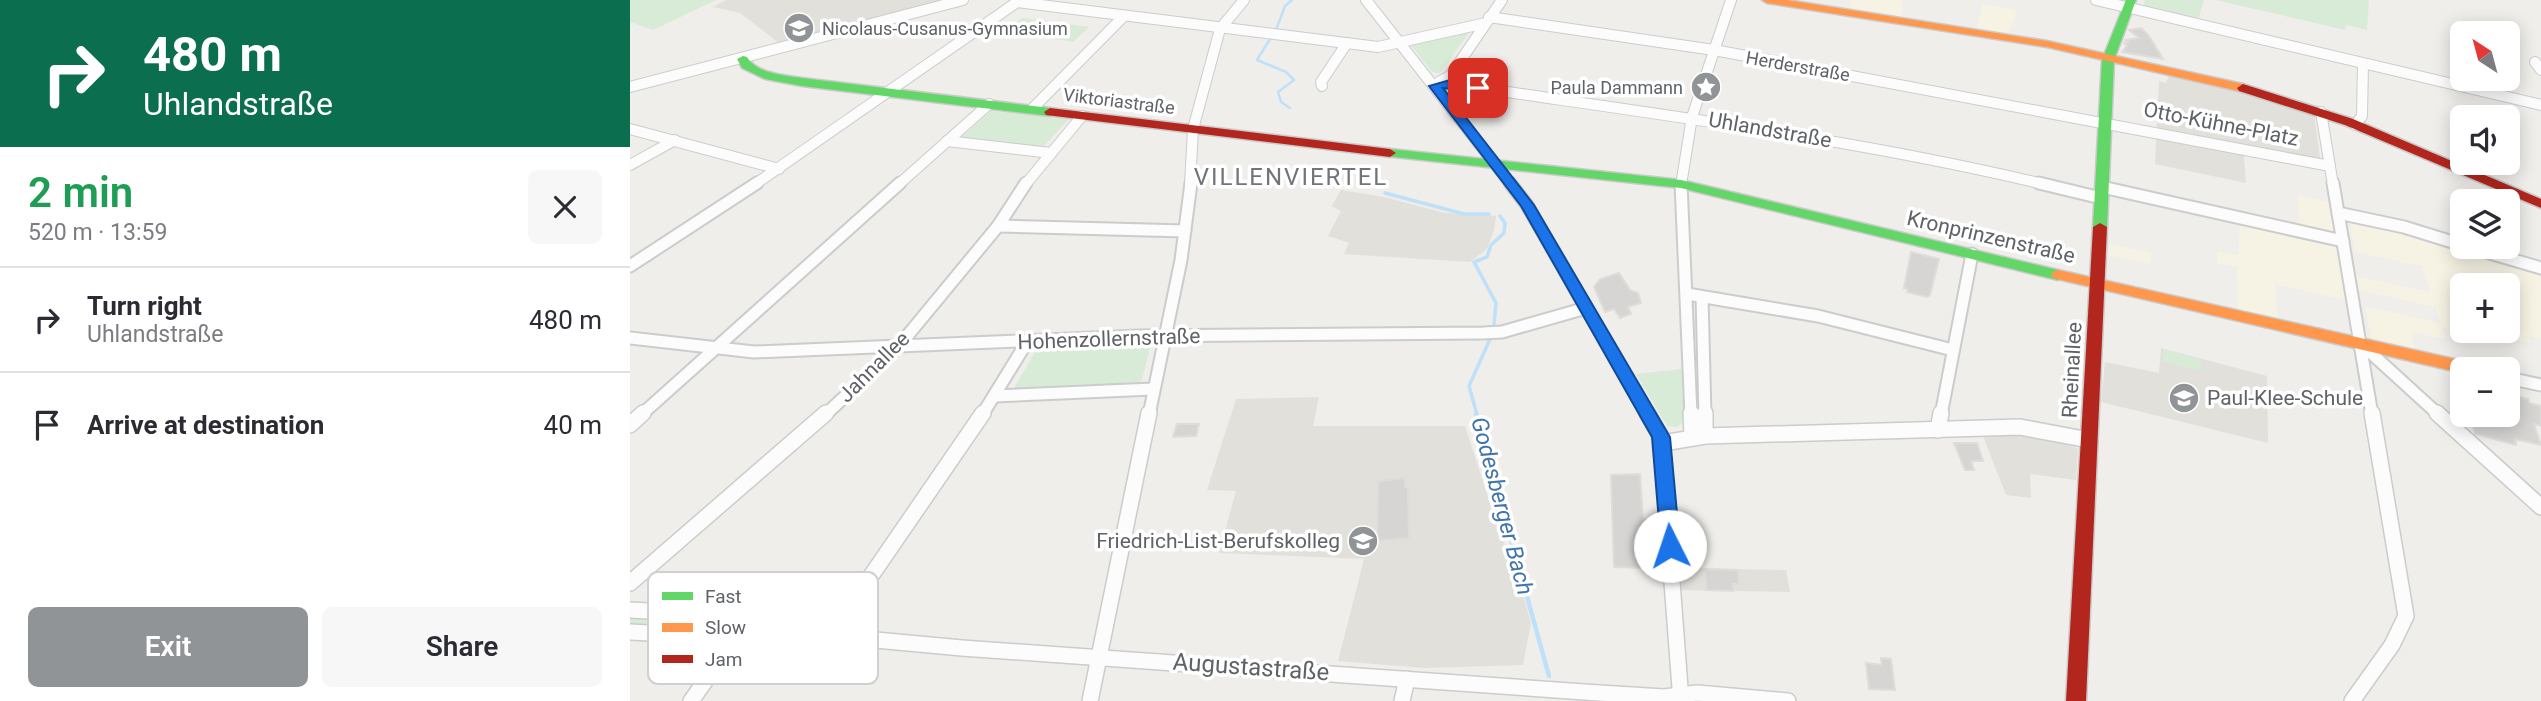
<!DOCTYPE html>
<html lang="en">
<head>
<meta charset="utf-8">
<style>
	body { margin:0; font-family:Roboto,sans-serif; background:#f7f7f7; color:#2b2b33; height:100vh; display:flex; flex-direction:column; font-size:26px; white-space:nowrap }
	* { box-sizing:border-box; margin:0 }
	p { font-size:23px; color:#7c7c81 }
	.icon { flex:none; width:38px; height:38px; fill:none; stroke:currentColor; stroke-width:2; stroke-linecap:round; stroke-linejoin:round }
	.map { position:relative; flex:1; overflow:hidden }
	.panel { display:flex; flex-direction:column; background:#fff; width:630px }
	.panel>* { flex:none }
	.top-card { background:#0b6e4f; color:#fff; overflow:hidden }
	.needle { width:46px; rotate:324deg }
	.tools { position:absolute; left:1820px; top:21px; display:grid; gap:14px }
	.tools a { display:grid; place-items:center; width:70px; height:70px; border-radius:10px; background:#fff; box-shadow:0 4px 18px #0003; font-size:35px }
	.pin { position:absolute; display:grid; place-items:center; width:60px; height:60px; color:#fff; margin:-30px; border-radius:14px; box-shadow:0 4px 10px #0006 }
	.me { position:absolute; width:77px; margin:-38px; rotate:356deg; stroke-linejoin:round; filter:drop-shadow(0 0 5px #0008) }
	.turn { display:flex; align-items:center; gap:24px; height:147px; padding:0 28px; font-size:32px }
	.turn .icon { width:91px; height:91px; stroke-width:2.5 }
	.turn b { display:block; font-size:49px; line-height:60px }
	.round { display:grid; place-items:center; flex:none; width:74px; height:74px; border-radius:10px; background:#f7f7f7 }
	.headline { display:flex; align-items:center; justify-content:space-between; height:119px; padding:0 28px }
	h1 { font-size:42px; font-weight:600; line-height:52px; color:#1e9e55 }
	.primary-button { display:flex; gap:14px; margin-top:auto; padding:14px 28px }
	.primary-button a { flex:1; height:80px; border-radius:10px; background:#919496; color:#fff; font-size:28px; font-weight:600; line-height:80px; text-align:center }
	.primary-button a+a { background:#f7f7f7; color:#2b2b33 }
	ul { padding:0; list-style:none }
	li { display:flex; align-items:center; gap:21px; height:105px; padding:0 28px; border-top:2px solid #e1e1e2 }
	li div { flex:1 }
	li b { display:block; font-size:26px }
	li em { font-style:normal }
	main { display:flex; flex:1; min-height:0 }
	.map>svg:first-child { display:block }
	.commercial { fill:#f7f3e4 }
	.education { fill:#e2e0da }
	.green { fill:#d8ebd6 }
	.lines { fill:none; stroke-linecap:round; stroke-linejoin:round }
	.stream-far2 { stroke:#bfe0f9; stroke-width:2.5 }
	.stream-far1 { stroke:#bfe0f9; stroke-width:3.5 }
	.stream { stroke:#bfe0f9; stroke-width:4.5 }
	.building { fill:#d6d5d3; stroke:#deddd9; stroke-width:2 }
	.street-far2-casing { stroke:#cbcccc; stroke-width:12 }
	.street-far1-casing { stroke:#cbcccc; stroke-width:15 }
	.street-casing { stroke:#cbcccc; stroke-width:18 }
	.fast-casing { stroke:#cacacb; stroke-width:3 }
	.slow-casing { stroke:#cacacb; stroke-width:3 }
	.jam-casing { stroke:#cacacb; stroke-width:3 }
	.street-far2 { stroke:#fdfcfc; stroke-width:10 }
	.street-far1 { stroke:#fdfcfc; stroke-width:11 }
	.street { stroke:#fdfcfc; stroke-width:15 }
	.fast { fill:#63d668; fill-rule:evenodd }
	.slow { fill:#ff974d; fill-rule:evenodd }
	.jam { fill:#b3261e; fill-rule:evenodd }
	.route { fill:#1a73e8; stroke:#114b97; stroke-width:2 }
	.labels { text-anchor:middle; dominant-baseline:central; stroke-width:7; stroke-linejoin:round; paint-order:stroke }
	.far-poi-label { font-size:18px; fill:#5f6368; stroke:#fff; text-anchor:start }
	.far-street-label { font-size:18px; fill:#5f6368; stroke:#fff }
	.street-label { font-size:21px; fill:#5f6368; stroke:#fff }
	.poi-label { font-size:21px; fill:#5f6368; stroke:#fff; text-anchor:start }
	.water-label { font-size:23px; font-style:italic; fill:#4174aa; stroke:#fff }
	.quarter-label { font-size:24px; letter-spacing:2px; fill:#70757a; stroke:#fff }
	.near-street-label { font-size:24px; fill:#5f6368; stroke:#fff }
	.key { fill:#fff; stroke:#cfd0d2; stroke-width:2 }
	.key-label { font-size:19px; fill:#5f6368 }
</style>
</head>
<body>
<main>
<section class="panel">
<div class="top-card">
<div class="turn"><svg class="icon" aria-label="right" viewBox="0 0 24 24"><path d="M7 20v-9h11M14 6l5 5-5 5"/></svg><div><b>480 m</b>Uhlandstraße</div></div>
</div>
<div class="headline"><div><h1>2 min</h1><p>520 m · 13:59</p></div><a class="round"><svg class="icon" aria-label="close" viewBox="0 0 24 24"><path d="M6 6l12 12M18 6L6 18"/></svg></a></div>
<ul>
<li><svg class="icon" aria-label="right" viewBox="0 0 24 24"><path d="M7 20v-9h11M14 6l5 5-5 5"/></svg><div><b>Turn right</b><p>Uhlandstraße</p></div><em>480 m</em></li>
<li><svg class="icon" aria-label="arrive" viewBox="0 0 24 24"><path d="M6 21V4h12l-3 4 3 4H6"/></svg><div><b>Arrive at destination</b></div><em>40 m</em></li>
</ul>
<div class="primary-button"><a>Exit</a><a>Share</a></div>
</section>
<div class="map">
<svg width="1911" height="701" viewBox="0 0 1911 701">
	<rect width="100%" height="100%" fill="#efeeea"/>
	<!-- commercial -->
	<g class="commercial">
		<path d="M1221,0H1273L1271,17L1219,9Z"/>
		<path d="M1353,4L1387,10L1379,33L1347,28Z"/>
		<path d="M1668,195L1706,204L1719,275L1800,292L1792,266L1725,252L1720,223L1724,221L1782,233L1911,273V339L1899,336L1901,343L1847,331H1878V285H1832V331H1843L1844,334L1812,327L1816,339L1781,332L1785,353L1742,343L1735,306L1810,323L1805,307L1722,288L1723,302L1645,284L1648,324L1608,315L1607,267L1587,263V252L1609,255L1610,218L1670,232Z"/>
		<path d="M1479,244L1521,253V264L1479,255Z"/>
	</g>
	<!-- education -->
	<g class="education">
		<path d="M96,0H315L150,44L110,13L83,7Z"/>
		<path d="M1540,73L1597,86L1684,114L1690,158L1613,146L1616,183L1525,164L1529,81L1536,83Z"/>
		<path d="M711,190L754,197L815,213L866,216L864,230L857,249L840,262L714,254L719,243L698,236L711,211L702,206Z"/>
		<path d="M1531,348L1637,376L1638,443L1471,402L1475,362L1529,373Z"/>
		<path d="M689,397L683,426H835L868,528L888,577L901,623L893,665L795,668L708,661L734,559L589,553L606,491L577,490L606,399Z"/>
		<path d="M1402,435L1448,448L1446,480L1400,474L1401,498L1376,495L1353,436Z"/>
		<path d="M1050,568L1156,570L1160,592L1052,590Z"/>
	</g>
	<!-- green -->
	<g class="green">
		<path d="M0,0H86L23,30L0,22Z"/>
		<path d="M1515,0H1574L1568,20L1513,7Z"/>
		<path d="M1586,0H1739L1737,30L1716,25L1715,30Z"/>
		<path d="M392,18L459,27L443,42L375,31Z"/>
		<path d="M841,30L810,73L802,72L779,43Z"/>
		<path d="M361,111L439,119L412,148L332,137Z"/>
		<path d="M516,342L520,348L512,380L506,385L384,388L405,352L414,348Z"/>
		<path d="M1533,349L1570,359L1571,371L1533,361Z"/>
		<path d="M1052,369L1054,421L1047,427L1037,426L1006,374Z"/>
		<path d="M0,615L129,621L121,634L0,627Z"/>
	</g>
	<g class="lines">
		<!-- stream-far2 -->
		<g class="stream-far2">
			<path d="M646,30L655,6L662,0"/>
			<path d="M640,39L627,60L656,72L664,80L648,92L651,102L660,108"/>
		</g>
		<!-- stream-far1 -->
		<g class="stream-far1">
			<path d="M755,193L834,214H859"/>
			<path d="M864,324L866,303L844,262L857,257L861,245L874,233L875,223L870,216"/>
			<path d="M847,415L839,386L860,339"/>
		</g>
		<!-- stream -->
		<path class="stream" d="M846,413L919,676"/>
	</g>
	<!-- building -->
	<g class="building">
		<path d="M1511,28L1519,36L1533,59L1492,52L1497,46L1494,43L1498,42L1495,40L1509,38L1499,30Z"/>
		<path d="M1281,252L1309,259L1300,295L1297,297L1277,292L1278,289L1274,288Z"/>
		<path d="M989,273L1000,290L1008,293L1011,303L998,307L1001,314L990,318L984,309L975,312L964,287L970,279Z"/>
		<path d="M1878,394L1898,399L1899,403L1911,406V426L1904,424L1911,445L1885,439L1886,445L1845,434L1840,415H1860L1878,419Z"/>
		<path d="M547,424H569L566,436L543,437Z"/>
		<path d="M1324,443H1347L1353,461H1341L1344,470H1335Z"/>
		<path d="M1010,474L1013,520H1021L1024,568L984,567L981,475Z"/>
		<path d="M775,478V487H778L779,538L747,541L748,481Z"/>
		<path d="M1075,569L1108,570L1109,584H1103V591L1076,590Z"/>
		<path d="M1251,658L1261,659L1265,690L1239,689L1236,663L1252,665Z"/>
	</g>
	<g class="lines">
		<!-- street-far2 casing -->
		<g class="street-far2-casing">
			<g id="street-far2">
				<path d="M736,0L881,185"/>
				<path d="M1466,0L1911,105"/>
				<path d="M387,2L748,47L856,23"/>
				<path d="M859,17L1084,50L1700,166"/>
				<path d="M1905,62L1911,70"/>
				<path d="M809,82L820,76L872,0"/>
				<path d="M692,86L691,82L717,43"/>
				<path d="M805,86L824,84C1022,114 1221,138 1417,185"/>
				<path d="M0,87L333,0"/>
				<path d="M402,109L493,17"/>
				<path d="M1691,112L1703,185"/>
				<path d="M1725,125L1732,116L1733,64"/>
				<path d="M0,129L149,169"/>
				<path d="M317,141L421,153"/>
				<path d="M0,165L45,140"/>
				<path d="M124,185L390,0"/>
				<path d="M268,185L359,104"/>
				<path d="M395,185L452,116"/>
				<path d="M560,185L563,129L590,29L614,0"/>
				<path d="M1051,185L1062,117L1101,0"/>
			</g>
		</g>
		<!-- street-far1 casing -->
		<g class="street-far1-casing">
			<g id="street-far1">
				<path d="M880,183L897,205L1018,415"/>
				<path d="M1051,183L1061,415"/>
				<path d="M1409,183L1471,198"/>
				<path d="M1703,183L1742,415"/>
				<path d="M1472,187L1713,241"/>
				<path d="M1708,213L1774,227L1832,245"/>
				<path d="M368,226L555,231"/>
				<path d="M1839,247L1911,268"/>
				<path d="M0,266L127,183"/>
				<path d="M1057,294L1188,316L1323,350"/>
				<path d="M1072,297L1075,415"/>
				<path d="M0,338L124,352L510,336L853,333L872,332L956,308"/>
				<path d="M1730,343L1809,415"/>
				<path d="M1878,378L1911,385"/>
				<path d="M365,396L523,389"/>
				<path d="M11,415L270,183"/>
				<path d="M195,415L268,347L368,226L396,183"/>
				<path d="M352,415L397,342"/>
				<path d="M519,415L551,260L561,183"/>
				<path d="M1311,415L1342,254"/>
			</g>
		</g>
		<!-- street casing -->
		<g class="street-casing">
			<g id="street">
				<path d="M1017,413L1031,437L1051,701"/>
				<path d="M1061,413L1062,436"/>
				<path d="M1075,413V436"/>
				<path d="M1807,413L1911,507"/>
				<path d="M0,425L13,413"/>
				<path d="M1308,430L1311,413"/>
				<path d="M1033,443L1075,436L1390,427L1459,440"/>
				<path d="M0,583L196,413"/>
				<path d="M0,610L187,620L192,635"/>
				<path d="M0,632L177,641L192,635L332,648L969,693L1034,697L1067,693L1158,701"/>
				<path d="M199,637L353,413"/>
				<path d="M61,701L105,639"/>
				<path d="M460,701L519,413"/>
				<path d="M772,701L777,679"/>
				<path d="M1722,701L1762,645L1776,616L1742,413"/>
			</g>
		</g>
		<!-- fast casing -->
		<g class="fast-casing">
			<g id="fast">
				<path d="M1496,0H1506L1484,60L1477,227L1470,231L1463,227L1472,60Z"/>
				<path d="M113,56L117,57C127,74 154,75 172,78L420,108L426,112L420,116L172,86L135,79L112,68L107,59Z"/>
				<path d="M760,149L1051,180L1428,270L1435,275L1428,280L1051,188L755,156L754,153Z"/>
			</g>
		</g>
		<!-- slow casing -->
		<g class="slow-casing">
			<g id="slow">
				<path d="M1132,0H1157L1417,41L1613,84L1619,88L1613,92L1417,47L1137,3Z"/>
				<path d="M1428,270L1842,363L1850,369H1832V373L1423,278L1421,275L1423,272Z"/>
			</g>
		</g>
		<!-- jam casing -->
		<g class="jam-casing">
			<g id="jam">
				<path d="M1613,84L1723,119L1911,199V208L1715,125L1609,91L1607,88Z"/>
				<path d="M420,108L760,149L766,153L760,157L416,115L414,112Z"/>
				<path d="M1470,223L1477,227L1456,701H1436L1463,227Z"/>
			</g>
		</g>
		<!-- street-far2 -->
		<use href="#street-far2" class="street-far2"/>
		<!-- street-far1 -->
		<use href="#street-far1" class="street-far1"/>
		<!-- street -->
		<use href="#street" class="street"/>
		<!-- fast -->
		<use href="#fast" class="fast"/>
		<!-- slow -->
		<use href="#slow" class="slow"/>
		<!-- jam -->
		<use href="#jam" class="jam"/>
	</g>
	<!-- route -->
	<path class="route" d="M820,80L848,84L854,88L848,92L813,88L904,205L1040,437L1050,546L1047,552L1040,554L1034,552L1031,546L1022,437L891,206L799,86Z"/>
	<!-- icons -->
	<defs>
		<g id="school-disc" transform="scale(1.575)"><circle r="9.5" fill="#919496" stroke="#fff"/><path d="M0-5L7-2L0 1L-7-2ZM-4 1L0 2.5L4 1V4Q0 6-4 4Z" fill="#fff"/></g>
		<g id="sight-disc" transform="scale(1.575)"><circle r="9.5" fill="#919496" stroke="#fff"/><path d="M0-6L1.8-2.2L6-1.7L2.9 1.2L3.7 5.4L0 3.3L-3.7 5.4L-2.9 1.2L-6-1.7L-1.8-2.2Z" fill="#fff"/></g>
	</defs>
	<g fill-rule="evenodd">
		<use href="#school-disc" x="169" y="28"/>
		<use href="#sight-disc" x="1076" y="87"/>
		<use href="#school-disc" x="1554" y="398"/>
		<use href="#school-disc" x="733" y="541"/>
	</g>
	<g class="labels">
		<!-- far-poi labels -->
		<g class="far-poi-label">
			<text x="192" y="28">Nicolaus-Cusanus-Gymnasium</text>
			<text x="1053" y="87" text-anchor="end">Paula Dammann</text>
		</g>
		<!-- far-street labels -->
		<g class="far-street-label">
			<text transform="translate(1168 66) rotate(10)">Herderstraße</text>
			<text transform="translate(489 101) rotate(7)">Viktoriastraße</text>
		</g>
		<!-- street labels -->
		<g class="street-label">
			<text transform="translate(1591 124) rotate(11)">Otto-Kühne-Platz</text>
			<text transform="translate(1140 130) rotate(10)">Uhlandstraße</text>
			<text transform="translate(1361 237) rotate(13)">Kronprinzenstraße</text>
			<text transform="translate(479 339) rotate(-2)">Hohenzollernstraße</text>
			<text transform="translate(244 367) rotate(-45)">Jahnallee</text>
			<text transform="translate(1442 370) rotate(-87)">Rheinallee</text>
		</g>
		<!-- poi labels -->
		<g class="poi-label">
			<text x="1577" y="398">Paul-Klee-Schule</text>
			<text x="710" y="541" text-anchor="end">Friedrich-List-Berufskolleg</text>
		</g>
		<!-- water labels -->
		<g class="water-label">
			<text transform="translate(872 506) rotate(75)">Godesberger Bach</text>
		</g>
		<!-- quarter labels -->
		<g class="quarter-label">
			<text x="661" y="177">VILLENVIERTEL</text>
		</g>
		<!-- near-street labels -->
		<g class="near-street-label">
			<text transform="translate(621 667) rotate(4)">Augustastraße</text>
		</g>
	</g>
	<!-- legend -->
	<rect x="18" y="572" width="230" height="112" rx="10" class="key"/>
	<rect x="32" y="592" width="31" height="8" fill="#63d668"/>
	<rect x="32" y="623" width="31" height="9" fill="#ff974d"/>
	<rect x="32" y="655" width="31" height="8" fill="#b3261e"/>
	<g class="key-label">
		<text x="75" y="603">Fast</text>
		<text x="75" y="634">Slow</text>
		<text x="75" y="666">Jam</text>
	</g>
</svg>
<div class="tools">
<a><svg class="needle" viewBox="-14 -14 28 28"><path d="M0-13l5 13h-10z" fill="#e53935"/><path d="M0 13l5-13h-10z" fill="#7c7c81"/></svg></a>
<a><svg class="icon" aria-label="sound" viewBox="0 0 24 24"><path d="M4 9h4l5-4v14l-5-4H4zM17 9q2 3 0 6"/></svg></a>
<a><svg class="icon" aria-label="layers" viewBox="0 0 24 24"><path d="M12 4l9 5-9 5-9-5zM3 14l9 5 9-5"/></svg></a>
<a>+</a>
<a>−</a>
</div>
<div class="pin" style="left:848px;top:88px;background:#d93025"><svg class="icon" aria-label="arrive" viewBox="0 0 24 24"><path d="M6 21V4h12l-3 4 3 4H6"/></svg></div>
<svg class="me" style="left:1040px;top:546px" viewBox="-20 -20 40 40"><circle r="19" fill="#fff"/><path d="M0-13L10 11 0 6-10 11z" fill="#1a73e8"/></svg>
</div>
</main>
</body>
</html>
